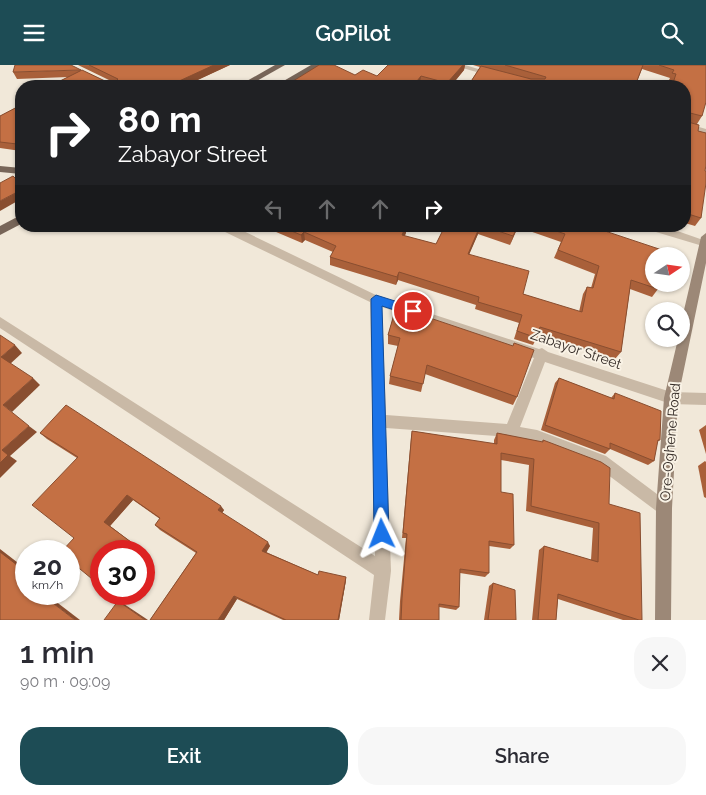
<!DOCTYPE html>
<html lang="en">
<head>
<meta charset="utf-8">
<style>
	body { margin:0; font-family:Raleway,sans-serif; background:#f7f7f7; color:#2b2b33; height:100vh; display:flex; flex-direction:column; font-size:19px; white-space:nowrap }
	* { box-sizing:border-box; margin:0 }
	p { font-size:16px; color:#7c7c81 }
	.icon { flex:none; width:28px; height:28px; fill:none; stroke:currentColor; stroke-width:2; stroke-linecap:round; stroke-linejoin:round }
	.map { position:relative; height:555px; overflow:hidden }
	.side { display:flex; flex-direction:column; background:#fff; flex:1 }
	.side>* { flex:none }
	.top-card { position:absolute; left:15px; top:15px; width:676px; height:152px; border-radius:20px; box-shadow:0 1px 4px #0004; background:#202124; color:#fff; overflow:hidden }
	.needle { width:32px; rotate:77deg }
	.tools { position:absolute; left:645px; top:182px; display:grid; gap:10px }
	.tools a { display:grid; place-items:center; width:45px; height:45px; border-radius:50%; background:#fff; box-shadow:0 1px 4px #0004; font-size:25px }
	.speed { position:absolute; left:15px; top:475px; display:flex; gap:10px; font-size:25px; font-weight:700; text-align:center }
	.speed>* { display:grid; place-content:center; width:65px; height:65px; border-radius:50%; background:#fff; box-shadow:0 1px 4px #0004; line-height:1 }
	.speed small { font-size:12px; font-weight:400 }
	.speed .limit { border:8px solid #d22; background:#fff; color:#111 }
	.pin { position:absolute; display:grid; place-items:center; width:42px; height:42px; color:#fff; margin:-21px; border:2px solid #fff; border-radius:50%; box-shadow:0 1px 5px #0007 }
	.me { position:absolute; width:55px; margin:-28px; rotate:358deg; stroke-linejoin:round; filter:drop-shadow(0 0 4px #0008) }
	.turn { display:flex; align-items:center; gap:18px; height:105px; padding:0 20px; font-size:22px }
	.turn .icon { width:65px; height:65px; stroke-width:2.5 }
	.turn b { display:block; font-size:35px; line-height:42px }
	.lanes { display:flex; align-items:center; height:48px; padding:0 20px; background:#0003; justify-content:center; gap:25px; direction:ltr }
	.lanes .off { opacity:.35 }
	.round { display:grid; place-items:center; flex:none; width:52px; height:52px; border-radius:20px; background:#f7f7f7 }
	.head { display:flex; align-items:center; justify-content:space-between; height:85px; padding:0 20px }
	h1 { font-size:30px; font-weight:600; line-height:38px }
	.primary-button { display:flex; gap:10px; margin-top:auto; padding:10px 20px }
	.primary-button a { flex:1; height:58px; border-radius:20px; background:#1d4c55; color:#fff; font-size:20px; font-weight:600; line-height:58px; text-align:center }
	.primary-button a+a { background:#f7f7f7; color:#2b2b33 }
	header { display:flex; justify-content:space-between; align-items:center; height:65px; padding:0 20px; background:#1d4c55; color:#fff; font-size:22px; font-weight:600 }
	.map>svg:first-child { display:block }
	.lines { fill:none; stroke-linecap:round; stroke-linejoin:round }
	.street { fill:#c9b9a6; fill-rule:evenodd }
	.secondary { fill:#9c8877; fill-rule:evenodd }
	.primary { fill:#776558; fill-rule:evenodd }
	.wall { fill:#a9603a; fill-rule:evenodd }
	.shaded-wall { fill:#894e30 }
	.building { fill:#c47044; stroke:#894e30 }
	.route { fill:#1a73e8; stroke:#114b97 }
	.labels { text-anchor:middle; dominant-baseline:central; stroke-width:4; stroke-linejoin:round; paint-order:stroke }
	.street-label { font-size:14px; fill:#352c27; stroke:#f9f2e5 }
</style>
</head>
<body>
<header><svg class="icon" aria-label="menu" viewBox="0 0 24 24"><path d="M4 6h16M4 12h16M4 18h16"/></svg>GoPilot<svg class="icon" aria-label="search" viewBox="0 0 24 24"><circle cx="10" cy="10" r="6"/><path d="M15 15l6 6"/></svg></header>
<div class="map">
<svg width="706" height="555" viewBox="0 0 706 555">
	<rect width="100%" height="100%" fill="#f1e8d9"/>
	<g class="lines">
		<!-- street -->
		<g class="street">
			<path d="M452,0H465L498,10L494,12Z"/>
			<path d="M685,58L706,64V70L685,64Z"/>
			<path d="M218,161H233L380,232L539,284L542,283L548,287L671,327L706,328V340L671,339L545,297L520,362L537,365L606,391L669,438L672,443L669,448L664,451L659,448L596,401L537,379L511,372L386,363L391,506L385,555H369L374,510L0,263V252L375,491L370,237L219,164ZM382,242L534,293L507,359L386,350Z"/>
			<path d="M645,161H663L706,176V182L646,164Z"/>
		</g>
		<!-- secondary -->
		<path class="secondary" d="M706,168V198L678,333L672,443L671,555H655L656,443L664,333L678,274H681V258L701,172Z"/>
		<!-- primary -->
		<g class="primary">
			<path d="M275,0H285L248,21H238Z"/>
			<path d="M311,0H321L285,21H275Z"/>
			<path d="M0,101L21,103V109L0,107Z"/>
			<path d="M21,150V159L0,170V161Z"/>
		</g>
	</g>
	<!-- wall -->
	<g class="wall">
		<path d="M78,0H230L186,20L50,21L68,12L17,14L13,7L81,5L105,16H111Z"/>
		<path d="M388,0H465L464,5L451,21H427L420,19L419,21H291L290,18L355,10L377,11Z"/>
		<path d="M473,0H706L702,51L697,59L705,106L701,153L695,161L685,158V21H670L672,18L668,17L670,13L642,4L635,21H468L480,2Z"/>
		<path d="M21,40V86L0,83V51Z"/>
		<path d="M262,161H407L405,171L436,179L445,161H600L599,164L658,224L652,232L630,224L621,287L615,294L538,270L533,280L514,274L519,258L475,244L476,240L398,215L396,220L330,200V192L333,187L305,175L302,178ZM518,162L561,177L554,193L595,209L591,223L587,222L583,229L579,247L523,229L469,189L478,169L510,180Z"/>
		<path d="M395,246L517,332L513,340L425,309L421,327L389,319L390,311L398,281L388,279V270Z"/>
		<path d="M559,313L611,333L615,328L660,375L657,377L654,396L648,400L610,384L605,389L541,365L555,318Z"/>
		<path d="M706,360V389L699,365Z"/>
		<path d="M412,366L494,379V375L497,368L542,377L543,375L609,439L642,555H623L558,534L556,555H532L539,485L544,481L591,495L593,463L526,446L529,400L501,395V427L514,480L510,484L489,481V508L485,512L460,508L459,542L456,545L439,542V555H399L400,536L406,473H402L411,373Z"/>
		<path d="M40,368L224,445L222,448L270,481L266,487L318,510L346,512V515L339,555H283L237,534L224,555H150L196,488L160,465L155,460L160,454L133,435L110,461L136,481L101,486V520L97,518L74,473L77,393L47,374Z"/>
		<path d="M705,396L706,397V433L704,432L698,401Z"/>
		<path d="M493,518L516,555H484L489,521Z"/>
	</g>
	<!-- shaded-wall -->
	<g class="shaded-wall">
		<path d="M214,0H230L185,21L177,17Z"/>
		<path d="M463,0H465L464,5L451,21H447V18Z"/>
		<path d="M421,11L420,19L419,21H413Z"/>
		<path d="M21,73V86L17,79Z"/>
		<path d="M21,125V134L0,146V136Z"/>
		<path d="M406,161V168L401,178L402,170Z"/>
		<path d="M480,161L478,169L466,197L468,189Z"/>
		<path d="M518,161L510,180L513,171Z"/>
		<path d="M304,167L305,175L302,178L301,170Z"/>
		<path d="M399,207L398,215L396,220L397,212Z"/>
		<path d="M15,280L22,288L9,300L1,292Z"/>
		<path d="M33,313L40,320L12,347L3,340Z"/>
		<path d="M29,361L37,367L10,391L17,396L0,413V398L2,385Z"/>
		<path d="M127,430L133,435L110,461L136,481L132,486H123L104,457Z"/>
		<path d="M221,441L224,445L221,450L218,445Z"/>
		<path d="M268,477L270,481L265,490L262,486Z"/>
		<path d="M0,484L26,504V511L25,512L26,514V517L16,509L0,487Z"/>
		<path d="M101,512V520L97,518Z"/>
		<path d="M346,512V515L339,555H338Z"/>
		<path d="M41,529H46L80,555H75Z"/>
		<path d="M234,531L237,534L224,555H218Z"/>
		<path d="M118,536L124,539L148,555H145Z"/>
	</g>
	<!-- building -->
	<g class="building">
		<path d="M15,0H71L81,5L13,7Z"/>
		<path d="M89,0H214L177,17L189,21H50L82,5L105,16H116L118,14Z"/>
		<path d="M319,0H334L355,10L363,5L377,11L388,0H463L447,18L421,11L413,21H297L290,18Z"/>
		<path d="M505,0H643L635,21H608L594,18L592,21H468L481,1L531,14H545L546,12Z"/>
		<path d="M659,0H706V37L702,51L690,48L688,50V57L699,60L698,66L706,68V100L705,106H706V118L701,153L685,148V21H672L676,9L672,8L674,5Z"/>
		<path d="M21,40V73L17,79L0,77V51Z"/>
		<path d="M13,111L21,119V125L0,136V118Z"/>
		<path d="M280,161H406L402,170L436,179L445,161H480L468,189L529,206L523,229L582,247L587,222L593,223L599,201L558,185L565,169L542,161H600L599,164L668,187L667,191H654V219H659L658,224L631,215L621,287L540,262L537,273L517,266L522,250L478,237L479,232L399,207L397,212L330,192L336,181L304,167L301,170Z"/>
		<path d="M483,161H518L513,171Z"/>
		<path d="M395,246L433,254L513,281L514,278L534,285L517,332L427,300L423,319L390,311L400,273L388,270Z"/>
		<path d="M0,270L15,280L1,292L33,313L3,340L29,361L2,385L8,390L0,398Z"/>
		<path d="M559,313L614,334L615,328L661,346L660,375H658L654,396L610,378V384L545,360Z"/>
		<path d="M66,340L221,441L218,445L268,477L262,486L318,510L319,506L346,512L338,555H286L234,531L218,555H150L197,487L155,460L160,453L127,430L104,457L131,477L123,486H101V512L97,518L69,495V486H62L74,473L32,440L78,392L40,368Z"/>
		<path d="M412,366L497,379V368L543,377V375L601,397L610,403L609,439L640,448L642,555H639L558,529L556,555H538L544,481L598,497L599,458L531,441L534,394L501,388V427L513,429L514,480L489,476V508L460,504L459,542L439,539V555H401L402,533L407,469L403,468Z"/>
		<path d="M0,487L21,503L16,509L26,517V529H41L75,555H0Z"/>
		<path d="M493,518L515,525L516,555H488Z"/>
		<path d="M118,536L145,555H104Z"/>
	</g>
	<!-- route -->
	<path class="route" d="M376,230L417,243L419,246L413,251L382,241L389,469L387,474L382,476L376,474L374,469L371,234Z"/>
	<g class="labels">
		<!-- street labels -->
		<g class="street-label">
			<text transform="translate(576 284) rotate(19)">Zabayor Street</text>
			<text transform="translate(670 377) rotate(-85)">Ore-Oghene Road</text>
		</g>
	</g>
</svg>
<div class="tools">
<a><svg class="needle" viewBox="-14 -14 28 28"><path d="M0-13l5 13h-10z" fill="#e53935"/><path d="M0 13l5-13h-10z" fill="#7c7c81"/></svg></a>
<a><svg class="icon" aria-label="search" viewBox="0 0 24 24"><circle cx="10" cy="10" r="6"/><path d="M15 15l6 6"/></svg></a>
</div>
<div class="speed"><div>20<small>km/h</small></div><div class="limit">30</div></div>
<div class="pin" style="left:413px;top:246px;background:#d93025"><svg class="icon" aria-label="arrive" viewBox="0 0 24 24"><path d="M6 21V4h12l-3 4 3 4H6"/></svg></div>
<svg class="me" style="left:382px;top:469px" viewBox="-20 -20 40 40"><path d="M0-17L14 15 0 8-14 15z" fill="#1a73e8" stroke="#fff" stroke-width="4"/></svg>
<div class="top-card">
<div class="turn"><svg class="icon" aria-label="right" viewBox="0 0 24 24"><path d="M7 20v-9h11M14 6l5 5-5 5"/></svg><div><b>80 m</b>Zabayor Street</div></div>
<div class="lanes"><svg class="icon off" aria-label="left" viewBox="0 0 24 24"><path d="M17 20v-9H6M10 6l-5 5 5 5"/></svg><svg class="icon off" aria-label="ahead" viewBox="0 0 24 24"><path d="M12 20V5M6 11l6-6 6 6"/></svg><svg class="icon off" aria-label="ahead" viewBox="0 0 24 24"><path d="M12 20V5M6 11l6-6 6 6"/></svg><svg class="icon" aria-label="right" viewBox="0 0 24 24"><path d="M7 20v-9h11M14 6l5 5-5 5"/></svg></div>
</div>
</div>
<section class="side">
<div class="head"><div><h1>1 min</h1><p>90 m · 09:09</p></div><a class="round"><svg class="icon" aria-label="close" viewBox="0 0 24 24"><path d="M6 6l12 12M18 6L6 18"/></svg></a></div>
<div class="primary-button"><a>Exit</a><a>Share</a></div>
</section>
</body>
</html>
